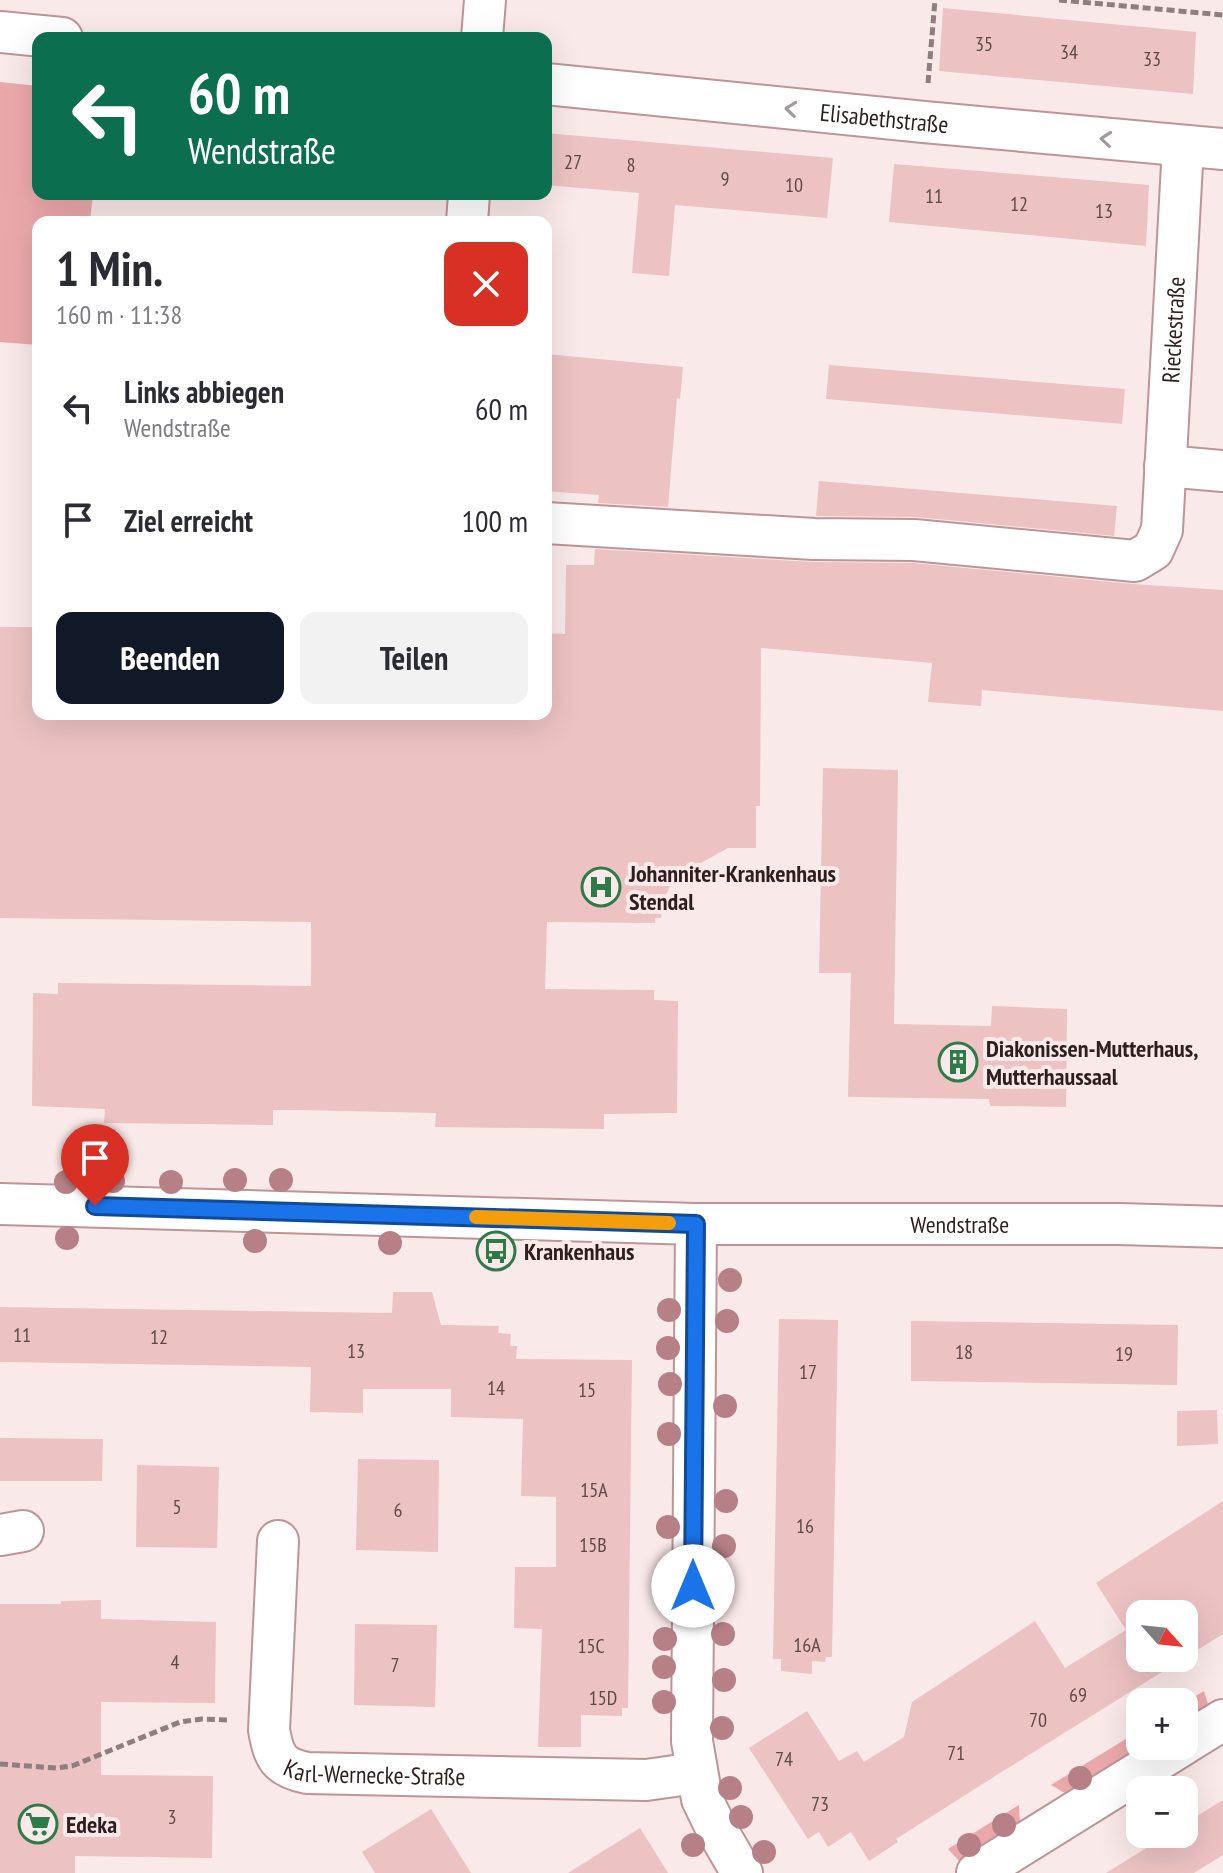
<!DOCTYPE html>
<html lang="de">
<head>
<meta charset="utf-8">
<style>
	body { margin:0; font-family:"PT Sans Narrow",sans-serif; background:#f2f2f3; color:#2b2b33; height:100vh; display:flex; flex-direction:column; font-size:30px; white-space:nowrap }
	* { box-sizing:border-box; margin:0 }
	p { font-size:26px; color:#7c7c81 }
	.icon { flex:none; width:44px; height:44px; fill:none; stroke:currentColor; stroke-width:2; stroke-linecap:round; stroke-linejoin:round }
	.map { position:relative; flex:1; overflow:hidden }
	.side { position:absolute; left:32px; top:216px; width:520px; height:504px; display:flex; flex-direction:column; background:#fff; border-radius:16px; box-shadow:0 8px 32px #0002 }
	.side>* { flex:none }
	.top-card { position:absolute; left:32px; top:32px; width:520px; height:168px; border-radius:16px; box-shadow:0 8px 32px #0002; background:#0b6e4f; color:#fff; overflow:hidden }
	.needle { width:52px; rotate:117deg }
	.fabs { position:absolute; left:1126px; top:1600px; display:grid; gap:16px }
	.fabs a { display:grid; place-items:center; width:72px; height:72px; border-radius:16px; background:#fff; box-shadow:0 8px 32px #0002; font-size:40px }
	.pin { position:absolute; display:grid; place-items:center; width:68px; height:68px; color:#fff; margin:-82px -34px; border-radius:50% 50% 50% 0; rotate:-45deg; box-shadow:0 0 8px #0007 }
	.pin .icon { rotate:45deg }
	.me { position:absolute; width:88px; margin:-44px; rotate:0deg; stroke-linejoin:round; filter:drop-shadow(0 0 6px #0008) }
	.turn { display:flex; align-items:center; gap:28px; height:168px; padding:0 24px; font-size:36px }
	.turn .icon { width:104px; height:104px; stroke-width:2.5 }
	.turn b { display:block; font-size:56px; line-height:68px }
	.round { display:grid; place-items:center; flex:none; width:84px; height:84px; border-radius:16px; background:#f2f2f3 }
	.overview { display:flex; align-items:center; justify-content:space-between; height:136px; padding:0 24px }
	h1 { font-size:48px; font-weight:800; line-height:60px }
	.cta { display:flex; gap:16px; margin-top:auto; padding:16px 24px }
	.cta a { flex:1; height:92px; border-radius:16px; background:#111827; color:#fff; font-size:32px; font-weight:800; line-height:92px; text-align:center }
	.cta a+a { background:#f2f2f3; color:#2b2b33 }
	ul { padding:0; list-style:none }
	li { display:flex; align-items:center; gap:24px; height:112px; padding:0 24px }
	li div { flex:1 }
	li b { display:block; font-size:30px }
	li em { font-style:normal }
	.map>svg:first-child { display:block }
	.green { fill:#eba8ab }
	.building { fill:#edc2c3; fill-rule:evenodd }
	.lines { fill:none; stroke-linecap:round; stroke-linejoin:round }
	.minor-casing { stroke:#bd9596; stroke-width:44 }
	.path { stroke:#8e7e7e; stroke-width:5; stroke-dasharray:8 4; stroke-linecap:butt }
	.minor { stroke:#fff; stroke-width:40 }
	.tree { fill:#b68086 }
	.oneway { stroke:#a19a9a }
	.route-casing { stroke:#114b97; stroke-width:20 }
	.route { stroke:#1a73e8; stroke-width:14 }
	.slow { stroke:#f59e0b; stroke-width:14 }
	.labels { text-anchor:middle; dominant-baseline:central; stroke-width:8; stroke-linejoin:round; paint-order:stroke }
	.number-label { font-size:20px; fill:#5e4848 }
	.street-label { font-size:24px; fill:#2e1f1f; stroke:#fae9e9 }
	.poi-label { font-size:24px; font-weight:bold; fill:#2e1f1f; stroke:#fae9e9; text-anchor:start }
</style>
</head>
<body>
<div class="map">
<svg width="1223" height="1873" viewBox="0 0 1223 1873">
	<rect width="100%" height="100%" fill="#fae9e9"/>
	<!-- green -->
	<g class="green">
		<path d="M0,82L38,86V194H93L90,222H38V345L0,342Z"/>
		<path d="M1204,1691L1209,1707L1184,1722V1703Z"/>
		<path d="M1129,1737L1136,1752L1068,1795L1051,1785Z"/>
		<path d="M1019,1805L1020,1825L960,1862L948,1849Z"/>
	</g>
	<!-- building -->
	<g class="building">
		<path d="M943,8L1196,32L1193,94L939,71Z"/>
		<path d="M546,133L833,158L827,218L675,205L669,276L632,273L639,193L546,185Z"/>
		<path d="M894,164L1149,185L1146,246L889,222Z"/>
		<path d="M546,354L683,367L680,399L677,398L668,507L598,503L599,495L546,491Z"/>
		<path d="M829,365L1125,389L1122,424L826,399Z"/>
		<path d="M819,481L1117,506L1114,536L916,517L816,516Z"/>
		<path d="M595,549L813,562L913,563L1133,584L1223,590V711L982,690L981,706L928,702L932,663L761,648L760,806H756V848H728L674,878L663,901L661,918H655V923L547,922L545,989L654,990V1000L678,1001L677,1113L604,1114V1129L435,1127L436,1113L297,1110H273V1125L104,1123L105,1109L32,1106L33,993L58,994V983L311,986V922L0,918V627H38V714H546V633L565,634L566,565H594Z"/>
		<path d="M823,768L898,770L894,1024L991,1026L992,1006L1067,1009L1066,1107L990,1106L989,1099L848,1097L851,973H819Z"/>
		<path d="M393,1292H432L441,1325L499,1326L498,1333L511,1334L510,1346H517L516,1359L632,1360L628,1708H622V1716L581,1715V1747H538L542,1629L514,1628L515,1567H556V1497L521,1496L523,1419L451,1417V1389H363V1413L310,1412L311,1367L0,1362V1307L392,1313Z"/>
		<path d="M779,1319L838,1320L832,1657H826L825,1662L812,1661V1674L781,1671V1659H773Z"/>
		<path d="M911,1321L1178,1325L1177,1385L911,1381Z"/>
		<path d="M1217,1410L1218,1444L1177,1446V1411Z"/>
		<path d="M0,1438L103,1439L102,1481H0Z"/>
		<path d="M358,1459L439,1460L438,1552L356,1550Z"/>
		<path d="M137,1465L219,1467L217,1548L136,1547Z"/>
		<path d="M1223,1501V1634L992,1778L896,1839L898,1842L869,1861L851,1832L828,1847L819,1832L808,1839L749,1748L807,1711L839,1761L857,1751L864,1762L904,1737L912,1702L1035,1621L1065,1668L1126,1630L1096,1583ZM1140,1614H1184V1658H1140Z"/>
		<path d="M101,1600V1619L216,1622L215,1703L101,1702V1775L213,1776L212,1858L75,1856V1873H0V1604H61V1601Z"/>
		<path d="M355,1624L437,1625L435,1707L354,1705Z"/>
		<path d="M1223,1800V1855L1194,1873H1106L1169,1834H1184V1824Z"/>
		<path d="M431,1809L471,1873H375L362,1852Z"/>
		<path d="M640,1828L668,1873H568Z"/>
	</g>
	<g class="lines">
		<!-- minor casing -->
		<g class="minor-casing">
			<g id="minor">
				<path d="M0,32L62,38"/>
				<path d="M482,38L485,0"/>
				<path id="s1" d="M546,84L924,122L1223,149"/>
				<path d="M467,222L469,194"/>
				<path d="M1165,466L1223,471"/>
				<path id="s2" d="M546,523L814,539L914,540L1135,561L1153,550L1162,530L1183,146"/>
				<path id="s3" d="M0,1204L696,1224H1119L1223,1227"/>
				<path d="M696,1224L692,1741L702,1799L717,1830L742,1873"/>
				<path d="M0,1535L23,1531"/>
				<path id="s4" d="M278,1541L269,1730C274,1758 279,1767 307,1773L646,1780L696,1773"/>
				<path d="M1184,1744L1223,1720"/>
				<path d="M977,1873L1181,1746"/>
			</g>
		</g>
		<!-- path -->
		<g class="path">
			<path d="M1059,0L1223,15"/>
			<path d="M928,83L935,0"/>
			<path d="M0,1764L56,1768L72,1766L180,1722L202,1719L229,1720"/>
		</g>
		<!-- minor -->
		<use href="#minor" class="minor"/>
	</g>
	<!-- trees -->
	<g class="tree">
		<circle cx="235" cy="1180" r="12"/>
		<circle cx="281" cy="1180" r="12"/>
		<circle cx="113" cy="1181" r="12"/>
		<circle cx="66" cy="1182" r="12"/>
		<circle cx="171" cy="1182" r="12"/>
		<circle cx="67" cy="1238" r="12"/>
		<circle cx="255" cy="1241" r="12"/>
		<circle cx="390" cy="1243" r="12"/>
		<circle cx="730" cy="1280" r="12"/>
		<circle cx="669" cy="1310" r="12"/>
		<circle cx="727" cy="1321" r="12"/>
		<circle cx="668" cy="1348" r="12"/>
		<circle cx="670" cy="1384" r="12"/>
		<circle cx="725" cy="1406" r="12"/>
		<circle cx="669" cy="1434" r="12"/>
		<circle cx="726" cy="1501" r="12"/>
		<circle cx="668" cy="1527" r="12"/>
		<circle cx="724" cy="1546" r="12"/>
		<circle cx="722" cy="1593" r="12"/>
		<circle cx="723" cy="1634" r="12"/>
		<circle cx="665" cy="1639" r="12"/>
		<circle cx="664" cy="1667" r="12"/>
		<circle cx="724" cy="1680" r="12"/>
		<circle cx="664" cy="1702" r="12"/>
		<circle cx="722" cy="1728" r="12"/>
		<circle cx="1080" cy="1778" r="12"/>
		<circle cx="730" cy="1788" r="12"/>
		<circle cx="741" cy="1817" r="12"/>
		<circle cx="1004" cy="1825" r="12"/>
		<circle cx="693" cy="1845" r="12"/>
		<circle cx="969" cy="1845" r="12"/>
		<circle cx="764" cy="1852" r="12"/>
	</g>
	<!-- one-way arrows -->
	<defs><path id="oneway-chevron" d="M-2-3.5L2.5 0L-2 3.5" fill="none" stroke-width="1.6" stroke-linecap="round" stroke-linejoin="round" transform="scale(2)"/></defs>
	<g class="oneway">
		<use href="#oneway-chevron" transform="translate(791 109) rotate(-174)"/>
		<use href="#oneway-chevron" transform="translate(1106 139) rotate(-175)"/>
	</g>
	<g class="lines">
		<!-- route casing -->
		<g class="route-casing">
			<path id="route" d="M95,1206L696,1224L693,1586"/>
		</g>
		<!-- route -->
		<use href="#route" class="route"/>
		<!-- slow -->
		<path class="slow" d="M476,1217L669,1223"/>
	</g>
	<!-- icons -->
	<defs>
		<g id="hospital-ring" transform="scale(2)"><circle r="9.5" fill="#fae9e9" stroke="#2e7b4a" stroke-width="1.5"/><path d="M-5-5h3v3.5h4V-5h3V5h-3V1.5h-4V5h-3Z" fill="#2e7b4a"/></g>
		<g id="building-ring" transform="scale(2)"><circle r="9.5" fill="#fae9e9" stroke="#2e7b4a" stroke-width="1.5"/><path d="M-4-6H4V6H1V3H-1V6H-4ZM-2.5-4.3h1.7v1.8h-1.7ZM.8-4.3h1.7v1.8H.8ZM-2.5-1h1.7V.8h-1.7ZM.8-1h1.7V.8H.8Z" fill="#2e7b4a"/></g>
		<g id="bus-ring" transform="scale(2)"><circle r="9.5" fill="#fae9e9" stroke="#2e7b4a" stroke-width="1.5"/><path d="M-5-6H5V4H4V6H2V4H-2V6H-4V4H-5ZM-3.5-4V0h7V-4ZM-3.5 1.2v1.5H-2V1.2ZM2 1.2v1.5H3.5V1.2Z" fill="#2e7b4a"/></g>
		<g id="supermarket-ring" transform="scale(2)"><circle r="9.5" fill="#fae9e9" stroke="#2e7b4a" stroke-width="1.5"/><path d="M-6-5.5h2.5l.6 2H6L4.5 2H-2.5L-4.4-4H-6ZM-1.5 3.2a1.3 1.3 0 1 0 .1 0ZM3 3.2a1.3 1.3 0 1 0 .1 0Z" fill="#2e7b4a"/></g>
	</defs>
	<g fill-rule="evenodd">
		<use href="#hospital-ring" x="601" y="887"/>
		<use href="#building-ring" x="958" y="1062"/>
		<use href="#bus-ring" x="496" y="1251"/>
		<use href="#supermarket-ring" x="38" y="1824"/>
	</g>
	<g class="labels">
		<!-- number labels -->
		<g class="number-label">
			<text x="984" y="44">35</text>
			<text x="1069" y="52">34</text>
			<text x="1152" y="59">33</text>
			<text x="573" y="162">27</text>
			<text x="631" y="165">8</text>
			<text x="725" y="179">9</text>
			<text x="794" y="185">10</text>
			<text x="934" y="196">11</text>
			<text x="1019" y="204">12</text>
			<text x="1104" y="211">13</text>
			<text x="22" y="1335">11</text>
			<text x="159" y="1337">12</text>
			<text x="356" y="1351">13</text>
			<text x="964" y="1352">18</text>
			<text x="1124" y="1354">19</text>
			<text x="808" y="1372">17</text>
			<text x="496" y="1388">14</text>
			<text x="587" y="1390">15</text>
			<text x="594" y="1490">15A</text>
			<text x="177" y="1507">5</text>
			<text x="398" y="1510">6</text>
			<text x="805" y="1526">16</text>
			<text x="593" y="1545">15B</text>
			<text x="807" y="1645">16A</text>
			<text x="591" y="1646">15C</text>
			<text x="175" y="1662">4</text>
			<text x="395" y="1665">7</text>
			<text x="1078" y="1695">69</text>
			<text x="603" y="1698">15D</text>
			<text x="1038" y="1720">70</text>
			<text x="956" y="1753">71</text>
			<text x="784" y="1759">74</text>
			<text x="820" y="1804">73</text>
			<text x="172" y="1817">3</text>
		</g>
		<!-- street labels -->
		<g class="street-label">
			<text stroke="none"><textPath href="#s1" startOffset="340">Elisabethstraße</textPath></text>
			<text stroke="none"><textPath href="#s2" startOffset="834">Rieckestraße</textPath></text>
			<text stroke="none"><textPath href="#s3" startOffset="960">Wendstraße</textPath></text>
			<text stroke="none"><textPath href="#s4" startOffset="320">Karl-Wernecke-Straße</textPath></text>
		</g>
		<!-- poi labels -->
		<g class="poi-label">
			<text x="629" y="873">Johanniter-Krankenhaus<tspan x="629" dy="28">Stendal</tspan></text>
			<text x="986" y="1048">Diakonissen-Mutterhaus,<tspan x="986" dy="28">Mutterhaussaal</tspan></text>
			<text x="524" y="1251">Krankenhaus</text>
			<text x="66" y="1824">Edeka</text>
		</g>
	</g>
</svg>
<div class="fabs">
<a><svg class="needle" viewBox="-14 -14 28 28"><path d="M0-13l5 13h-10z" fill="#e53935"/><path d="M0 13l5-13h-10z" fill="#7c7c81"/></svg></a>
<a>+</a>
<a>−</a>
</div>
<div class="pin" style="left:95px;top:1206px;background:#d93025"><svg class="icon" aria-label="arrive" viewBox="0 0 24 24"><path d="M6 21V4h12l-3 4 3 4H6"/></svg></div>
<svg class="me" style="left:693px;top:1586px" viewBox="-20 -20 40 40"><circle r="19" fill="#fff"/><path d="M0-13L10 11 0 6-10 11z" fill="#1a73e8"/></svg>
<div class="top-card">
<div class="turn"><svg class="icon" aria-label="left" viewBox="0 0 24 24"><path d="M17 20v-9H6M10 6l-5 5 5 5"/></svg><div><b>60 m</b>Wendstraße</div></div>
</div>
<section class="side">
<div class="overview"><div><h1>1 Min.</h1><p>160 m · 11:38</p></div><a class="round" style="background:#d93025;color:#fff"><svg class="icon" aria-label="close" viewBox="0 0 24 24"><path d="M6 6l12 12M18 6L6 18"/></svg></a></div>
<ul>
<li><svg class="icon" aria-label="left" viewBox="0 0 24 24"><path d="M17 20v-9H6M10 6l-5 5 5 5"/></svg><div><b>Links abbiegen</b><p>Wendstraße</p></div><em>60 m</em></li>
<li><svg class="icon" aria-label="arrive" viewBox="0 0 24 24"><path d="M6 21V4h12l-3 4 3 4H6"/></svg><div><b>Ziel erreicht</b></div><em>100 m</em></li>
</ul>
<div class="cta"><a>Beenden</a><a>Teilen</a></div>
</section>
</div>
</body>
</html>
